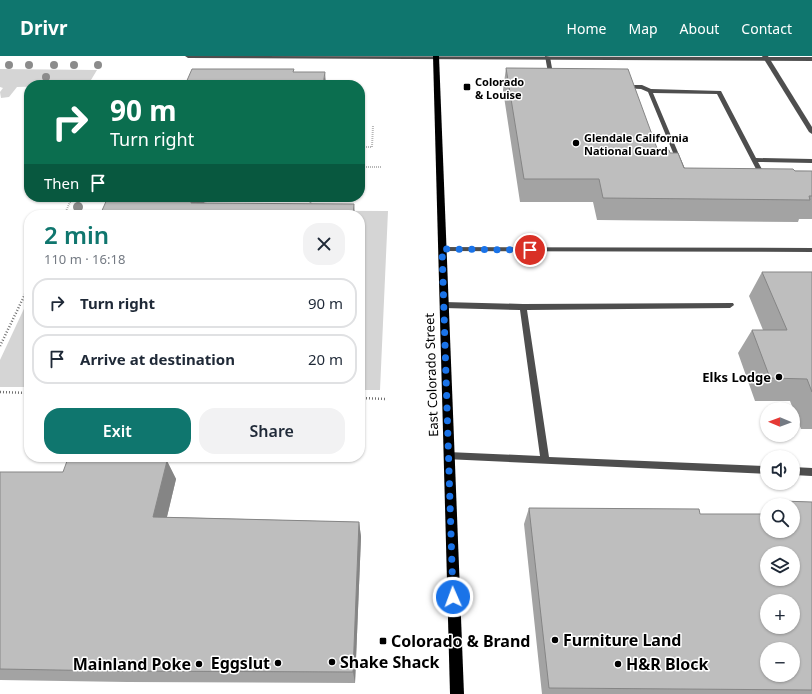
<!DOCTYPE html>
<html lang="en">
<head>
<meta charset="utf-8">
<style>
	body { margin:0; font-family:"Noto Sans",sans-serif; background:#f2f2f3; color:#1f2937; height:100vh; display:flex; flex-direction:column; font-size:15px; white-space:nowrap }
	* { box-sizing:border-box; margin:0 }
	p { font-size:13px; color:#747a83 }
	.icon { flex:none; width:22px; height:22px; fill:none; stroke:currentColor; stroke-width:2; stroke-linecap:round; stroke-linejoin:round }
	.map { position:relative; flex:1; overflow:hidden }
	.details { position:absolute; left:24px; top:154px; width:341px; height:252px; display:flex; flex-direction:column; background:#fff; border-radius:16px; box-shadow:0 1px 3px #0004 }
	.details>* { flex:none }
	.banner { position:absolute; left:24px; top:24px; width:341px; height:122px; border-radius:16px; box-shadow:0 1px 3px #0004; background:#0b6e4f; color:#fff; overflow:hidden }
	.needle { width:26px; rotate:271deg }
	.fabs { position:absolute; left:760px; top:346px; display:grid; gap:8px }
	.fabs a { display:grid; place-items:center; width:40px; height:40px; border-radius:50%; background:#fff; box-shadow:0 1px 3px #0004; font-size:20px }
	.pin { position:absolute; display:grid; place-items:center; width:34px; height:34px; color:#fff; margin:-17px; border:2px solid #fff; border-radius:50%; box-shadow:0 1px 4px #0007 }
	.me { position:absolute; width:44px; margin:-22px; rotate:358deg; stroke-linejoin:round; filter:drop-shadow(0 0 3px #0008) }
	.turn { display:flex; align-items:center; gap:14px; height:84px; padding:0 20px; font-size:18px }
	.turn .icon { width:52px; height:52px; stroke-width:2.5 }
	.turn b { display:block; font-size:28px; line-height:34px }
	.then { display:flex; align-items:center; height:38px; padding:0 20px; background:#0003; gap:8px; font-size:15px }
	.round { display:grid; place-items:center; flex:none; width:42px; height:42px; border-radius:16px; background:#f2f2f3 }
	.overview { display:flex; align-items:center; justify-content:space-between; height:68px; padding:0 20px }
	h1 { font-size:24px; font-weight:600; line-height:30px; color:#0f766e }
	.action { display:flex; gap:8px; margin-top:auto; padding:8px 20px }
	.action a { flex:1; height:46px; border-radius:16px; background:#0f766e; color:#fff; font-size:16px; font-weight:600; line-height:46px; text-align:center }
	.action a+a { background:#f2f2f3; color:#1f2937 }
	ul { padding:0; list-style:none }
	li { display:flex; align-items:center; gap:12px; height:50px; margin:0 8px 6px; padding:0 12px; border:2px solid #e0e1e3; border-radius:16px }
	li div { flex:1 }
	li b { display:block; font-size:15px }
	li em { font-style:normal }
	header { display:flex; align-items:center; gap:24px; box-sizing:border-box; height:56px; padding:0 20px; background:#0f766e; color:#fff }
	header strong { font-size:19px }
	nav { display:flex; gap:22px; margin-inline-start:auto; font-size:14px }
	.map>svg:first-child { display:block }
	.green { fill:#d5d5d5 }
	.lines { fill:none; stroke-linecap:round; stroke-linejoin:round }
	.path-far1 { stroke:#707070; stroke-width:2; stroke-dasharray:0.5 1.5; stroke-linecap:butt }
	.path { stroke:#707070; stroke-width:2.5; stroke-dasharray:1 2; stroke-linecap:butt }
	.service { fill:#4e4e4e; fill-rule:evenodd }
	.minor { fill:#4e4e4e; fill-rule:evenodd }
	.tertiary { fill:#4e4e4e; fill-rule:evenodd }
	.primary { fill:#000; fill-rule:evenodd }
	.tree { fill:#8b8b8b }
	.wall { fill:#a3a3a3 }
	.shaded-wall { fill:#858585 }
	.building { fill:#bebebe; stroke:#858585; fill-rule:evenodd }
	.route { stroke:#1a73e8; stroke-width:7; stroke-dasharray:0 12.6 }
	.poi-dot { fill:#000; stroke:#fff; stroke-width:1.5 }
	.labels { text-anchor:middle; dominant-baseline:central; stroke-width:3; stroke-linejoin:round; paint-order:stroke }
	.far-poi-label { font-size:11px; font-weight:bold; fill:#000; stroke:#fff; text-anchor:start }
	.street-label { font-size:13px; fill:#000; stroke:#fff }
	.poi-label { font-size:13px; font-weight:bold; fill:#000; stroke:#fff; text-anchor:end }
	.near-poi-label { font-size:16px; font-weight:bold; fill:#000; stroke:#fff; text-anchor:start }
</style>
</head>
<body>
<header>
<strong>Drivr</strong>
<nav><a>Home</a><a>Map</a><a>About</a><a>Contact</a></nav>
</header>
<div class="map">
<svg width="812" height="638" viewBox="0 0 812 638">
	<rect width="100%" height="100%" fill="#fff"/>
	<!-- green -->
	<g class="green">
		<path d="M0,13L97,14L88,29L17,31L9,41L1,42L0,36L3,32L0,31Z"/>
		<path d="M71,154L388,155L380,334H360V159H69Z"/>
		<path d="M29,242V331H0V304Z"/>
	</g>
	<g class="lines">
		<!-- path-far1 -->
		<g class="path-far1">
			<path d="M360,91H372L373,70"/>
			<path d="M360,111H381"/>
			<path d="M57,141L111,142"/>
			<path d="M205,148L206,141"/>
			<path d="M310,149L312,141"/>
			<path d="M64,159L72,142"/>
		</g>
		<!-- path -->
		<g class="path">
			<path d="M0,290L29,230"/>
			<path d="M0,336L29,337"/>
			<path d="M360,342L387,343"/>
		</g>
		<!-- service -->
		<g class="service">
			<path d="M545,0L550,1L554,23L549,22Z"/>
			<path d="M623,29H642L651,33L721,35L756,102L812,103V107L758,106L763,115L760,117L681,116L648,36L641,33L621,32V30ZM653,37L717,38L756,113H685Z"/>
			<path d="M440,191L812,192V196L442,195L439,193Z"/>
			<path d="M444,246L523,248L733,247L734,249L730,252L527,254L549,401L767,410V418L445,403L444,400L445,397L448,396L540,400L520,254L444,252L440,249Z"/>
			<path d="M793,411L812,412V420L793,419Z"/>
		</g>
		<!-- minor -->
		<path class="minor" d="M762,0H768L812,71V78L809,76Z"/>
		<!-- tertiary -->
		<path class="tertiary" d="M185,0L812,1V5L188,2Z"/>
		<!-- primary -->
		<path class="primary" d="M433,0H439L464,638H450Z"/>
	</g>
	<!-- trees -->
	<g class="tree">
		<circle cx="9" cy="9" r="4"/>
		<circle cx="29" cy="9" r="4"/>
		<circle cx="54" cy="9" r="4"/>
		<circle cx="74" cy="9" r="4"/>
		<circle cx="98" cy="9" r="4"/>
		<circle cx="46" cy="21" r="4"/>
		<circle cx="78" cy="151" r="5"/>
	</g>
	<!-- wall -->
	<g class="wall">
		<path d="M506,12L658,95L670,97L684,112L812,115V163H799L798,166L597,164L593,146H520L503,34Z"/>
		<path d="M762,216H812V373H801L790,345H755L738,297L752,274H763L749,240Z"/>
		<path d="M167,405L176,423L167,461L359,466L361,481L355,627L127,626L0,624V416H63Z"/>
		<path d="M781,445L812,446V638H542L524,468L529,452L700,458L793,475V449H777Z"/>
	</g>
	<!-- shaded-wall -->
	<g class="shaded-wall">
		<path d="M325,16L326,29H323Z"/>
		<path d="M192,141H206L201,159L191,147Z"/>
		<path d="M354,148L355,159H353Z"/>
		<path d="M167,405L176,423L163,477L153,461Z"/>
		<path d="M359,466L361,481L355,627L353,616Z"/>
	</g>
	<!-- building -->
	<g class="building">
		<path d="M506,12L628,13L658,95L669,94L670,97H678L684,112L793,113L795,115H812V140H809L810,144L603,142L599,123H524Z"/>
		<path d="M192,13H294L293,16H325L323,29H185Z"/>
		<path d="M108,141H192L191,147L354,148L353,159H100Z"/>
		<path d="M762,216H812V336L807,323L770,322L752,274H787Z"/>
		<path d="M67,405H167L153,461L359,466L353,616L114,615L0,613V416H63Z"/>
		<path d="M781,445L812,446V634L549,632L529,452L699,453L700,458H767V475H793V449H782ZM767,497H793V523H767ZM767,545H793V571H767ZM767,593H793V619H767Z"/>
	</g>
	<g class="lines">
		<!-- route -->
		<path class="route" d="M453,541L442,193L530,194"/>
	</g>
	<!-- markers -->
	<g class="poi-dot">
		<rect x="463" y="27" width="8" height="8" rx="2"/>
		<circle cx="576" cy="87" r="4"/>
		<circle cx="779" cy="321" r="4"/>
		<circle cx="555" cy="584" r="4"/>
		<rect x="379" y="581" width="8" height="8" rx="2"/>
		<circle cx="332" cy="606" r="4"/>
		<circle cx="278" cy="607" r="4"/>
		<circle cx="199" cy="608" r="4"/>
		<circle cx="618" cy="608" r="4"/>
	</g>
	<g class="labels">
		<!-- far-poi labels -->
		<g class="far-poi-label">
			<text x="475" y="25">Colorado<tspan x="475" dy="13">&amp; Louise</tspan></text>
			<text x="584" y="81">Glendale California<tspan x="584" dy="13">National Guard</tspan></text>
		</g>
		<!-- street labels -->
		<g class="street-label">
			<text transform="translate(431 319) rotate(-92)">East Colorado Street</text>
		</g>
		<!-- poi labels -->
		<g class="poi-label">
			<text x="771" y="321">Elks Lodge</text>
		</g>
		<!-- near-poi labels -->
		<g class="near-poi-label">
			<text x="563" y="584">Furniture Land</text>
			<text x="391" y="585">Colorado &amp; Brand</text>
			<text x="340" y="606">Shake Shack</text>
			<text x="270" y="607" text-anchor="end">Eggslut</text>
			<text x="191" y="608" text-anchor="end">Mainland Poke</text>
			<text x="626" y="608">H&amp;R Block</text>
		</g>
	</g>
</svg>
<div class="fabs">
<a><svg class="needle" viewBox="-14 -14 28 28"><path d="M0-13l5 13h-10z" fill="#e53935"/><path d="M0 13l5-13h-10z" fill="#747a83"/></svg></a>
<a><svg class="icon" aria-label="sound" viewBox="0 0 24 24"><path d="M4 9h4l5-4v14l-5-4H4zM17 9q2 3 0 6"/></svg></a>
<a><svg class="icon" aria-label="search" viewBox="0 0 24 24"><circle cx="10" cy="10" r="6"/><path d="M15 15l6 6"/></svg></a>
<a><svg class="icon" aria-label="layers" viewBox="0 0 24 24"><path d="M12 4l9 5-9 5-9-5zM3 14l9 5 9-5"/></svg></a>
<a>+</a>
<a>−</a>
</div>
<div class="pin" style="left:530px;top:194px;background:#d93025"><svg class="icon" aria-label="arrive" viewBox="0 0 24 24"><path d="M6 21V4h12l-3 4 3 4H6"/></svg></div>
<svg class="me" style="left:453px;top:541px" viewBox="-20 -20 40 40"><circle r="17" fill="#1a73e8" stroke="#fff" stroke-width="3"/><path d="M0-11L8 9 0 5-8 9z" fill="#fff"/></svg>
<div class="banner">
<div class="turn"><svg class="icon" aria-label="right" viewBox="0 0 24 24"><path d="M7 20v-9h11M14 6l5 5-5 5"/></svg><div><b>90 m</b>Turn right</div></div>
<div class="then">Then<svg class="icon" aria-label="arrive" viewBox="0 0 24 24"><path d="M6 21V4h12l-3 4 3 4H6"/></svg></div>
</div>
<section class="details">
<div class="overview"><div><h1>2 min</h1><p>110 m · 16:18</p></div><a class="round"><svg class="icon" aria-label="close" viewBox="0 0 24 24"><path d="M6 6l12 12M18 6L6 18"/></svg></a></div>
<ul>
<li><svg class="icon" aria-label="right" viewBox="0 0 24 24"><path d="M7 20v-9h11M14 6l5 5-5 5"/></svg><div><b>Turn right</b></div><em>90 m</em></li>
<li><svg class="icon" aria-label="arrive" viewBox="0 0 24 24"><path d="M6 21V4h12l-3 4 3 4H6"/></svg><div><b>Arrive at destination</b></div><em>20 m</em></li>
</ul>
<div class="action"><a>Exit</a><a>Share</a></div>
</section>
</div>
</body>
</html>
